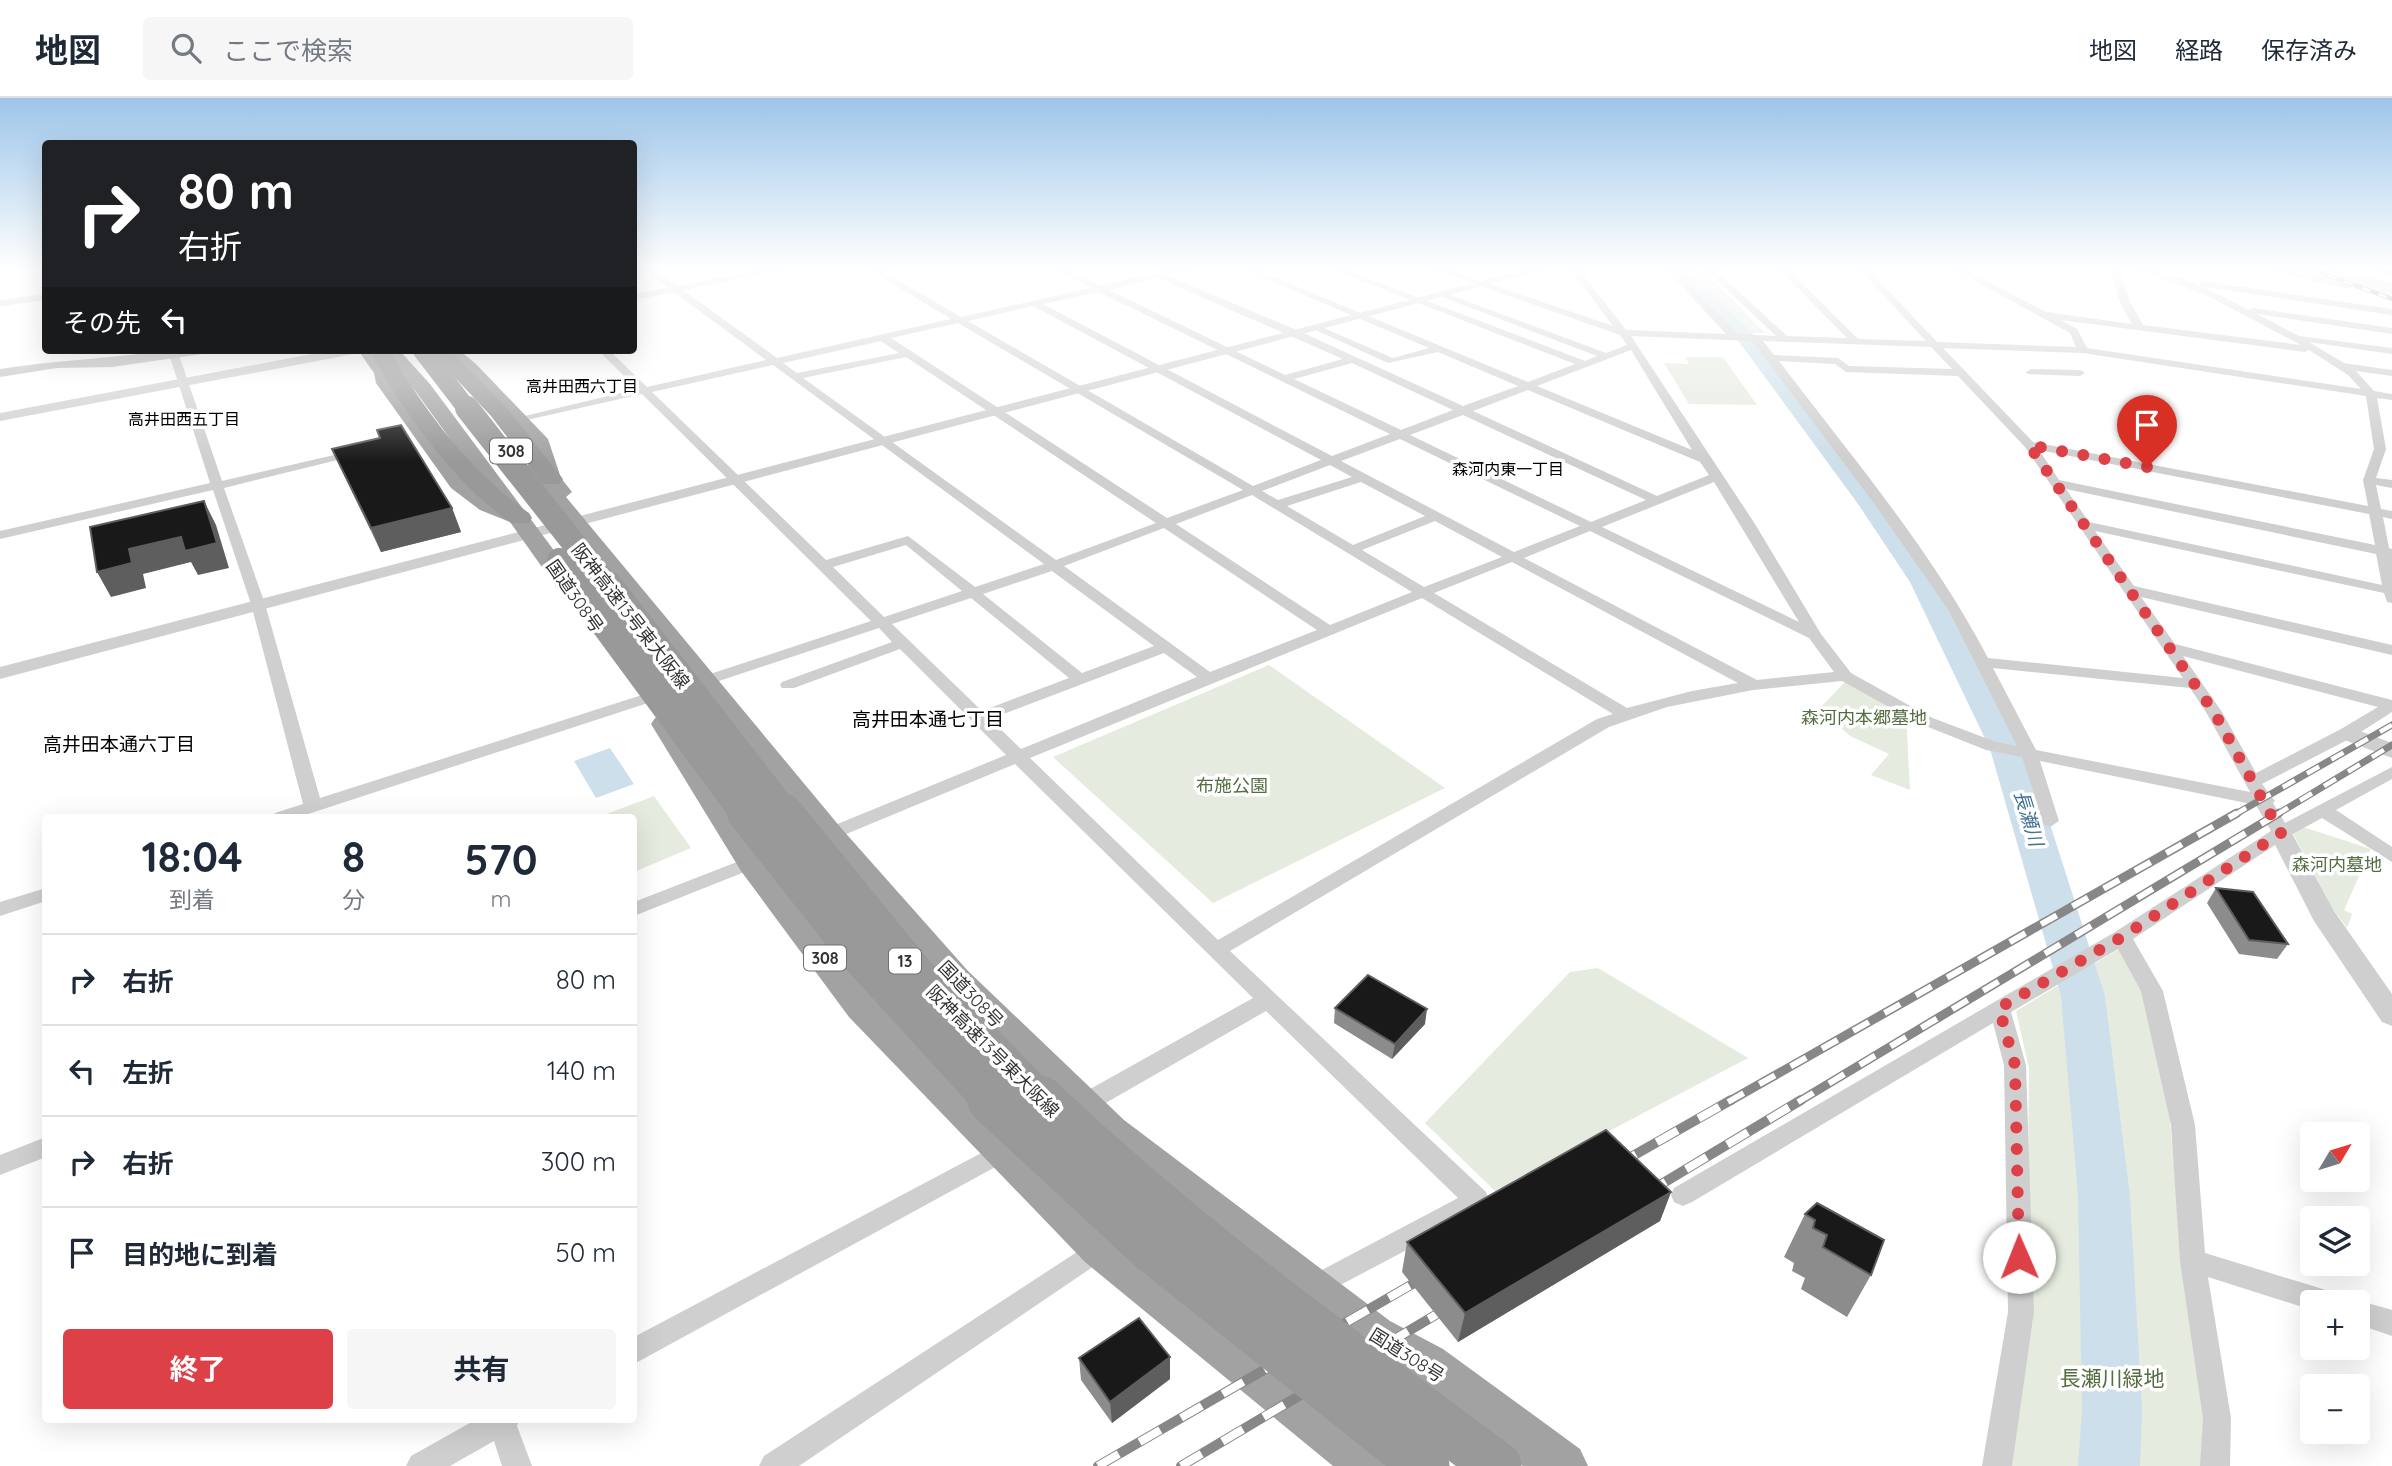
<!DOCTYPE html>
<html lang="ja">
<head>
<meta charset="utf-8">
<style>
	body { margin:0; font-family:Quicksand,"Noto Sans JP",sans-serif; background:#f6f6f7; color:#1f2937; height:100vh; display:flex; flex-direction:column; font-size:26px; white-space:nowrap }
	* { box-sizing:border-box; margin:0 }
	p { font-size:23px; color:#747a83 }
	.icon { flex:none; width:38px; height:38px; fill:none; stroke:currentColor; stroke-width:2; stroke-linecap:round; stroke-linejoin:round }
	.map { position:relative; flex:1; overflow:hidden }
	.drawer { position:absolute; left:42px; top:716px; width:595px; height:609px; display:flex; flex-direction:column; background:#fff; border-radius:7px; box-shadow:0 7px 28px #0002 }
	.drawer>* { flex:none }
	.banner { position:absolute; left:42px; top:42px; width:595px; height:214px; border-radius:7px; box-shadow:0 7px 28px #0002; background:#202124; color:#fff; overflow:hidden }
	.needle { width:46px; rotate:52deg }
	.fabs { position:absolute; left:2300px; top:1024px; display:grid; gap:14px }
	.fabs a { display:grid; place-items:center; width:70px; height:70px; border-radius:7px; background:#fff; box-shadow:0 7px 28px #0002; font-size:35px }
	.pin { position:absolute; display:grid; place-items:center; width:60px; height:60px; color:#fff; margin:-72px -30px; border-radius:50% 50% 50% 0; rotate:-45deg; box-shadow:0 0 7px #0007 }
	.pin .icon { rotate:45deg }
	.me { position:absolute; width:77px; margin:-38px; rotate:359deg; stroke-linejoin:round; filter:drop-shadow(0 0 5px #0008) }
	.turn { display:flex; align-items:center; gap:24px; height:147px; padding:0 21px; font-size:32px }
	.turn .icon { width:91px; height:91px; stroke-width:2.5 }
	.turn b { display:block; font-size:49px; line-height:60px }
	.then { display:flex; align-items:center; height:66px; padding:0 21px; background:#0003; gap:14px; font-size:26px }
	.eta { display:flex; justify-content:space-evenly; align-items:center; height:119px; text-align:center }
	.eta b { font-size:42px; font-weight:700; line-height:49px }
	.button { display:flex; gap:14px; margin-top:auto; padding:14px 21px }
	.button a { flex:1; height:80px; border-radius:7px; background:#de4048; color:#fff; font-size:28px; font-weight:700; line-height:80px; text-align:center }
	.button a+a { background:#f6f6f7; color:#1f2937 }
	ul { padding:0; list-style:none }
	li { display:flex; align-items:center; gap:21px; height:91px; padding:0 21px; border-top:2px solid #e0e1e3 }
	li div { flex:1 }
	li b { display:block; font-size:26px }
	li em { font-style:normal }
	header { display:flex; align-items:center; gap:42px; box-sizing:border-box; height:98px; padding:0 35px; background:#fff; border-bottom:2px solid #e0e1e3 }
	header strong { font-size:33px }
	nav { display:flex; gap:38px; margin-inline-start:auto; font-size:24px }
	.search { width:490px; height:63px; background:#f6f6f7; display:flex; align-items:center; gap:18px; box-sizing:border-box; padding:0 24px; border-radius:7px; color:#747a83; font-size:26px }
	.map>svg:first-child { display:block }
	.green { fill:#e5ebdf }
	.water { fill:#cddfea }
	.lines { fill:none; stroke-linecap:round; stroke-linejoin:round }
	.river { fill:#cddfea; fill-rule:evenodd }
	.minor { fill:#cfcfcf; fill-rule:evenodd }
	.tertiary { fill:#cfcfcf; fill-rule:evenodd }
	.secondary { fill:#bcbcbc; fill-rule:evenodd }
	.trunk { fill:#a2a2a2; fill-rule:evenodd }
	.motorway { fill:#999; fill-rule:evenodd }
	.rail-far3-casing { stroke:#878787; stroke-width:4.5 }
	.rail-far2-casing { stroke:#878787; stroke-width:7 }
	.rail-far1-casing { stroke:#878787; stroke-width:9 }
	.rail-casing { stroke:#878787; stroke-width:10 }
	.rail-far3 { stroke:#fff; stroke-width:2.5; stroke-dasharray:9; stroke-linecap:butt }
	.rail-far2 { stroke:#fff; stroke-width:4.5; stroke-dasharray:14; stroke-linecap:butt }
	.rail-far1 { stroke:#fff; stroke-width:6; stroke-dasharray:18; stroke-linecap:butt }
	.rail { stroke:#fff; stroke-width:8; stroke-dasharray:24; stroke-linecap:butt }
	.motorway-bridge-far4 { stroke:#999; stroke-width:19 }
	.motorway-bridge-far3 { stroke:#999; stroke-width:24 }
	.motorway-bridge-far2 { stroke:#999; stroke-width:31 }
	.motorway-bridge-far1 { stroke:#999; stroke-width:38 }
	.motorway-bridge { stroke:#999; stroke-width:49 }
	.wall { fill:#8c8c8c }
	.shaded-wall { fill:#5e5e5e }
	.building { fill:#191919; stroke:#5e5e5e; stroke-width:2 }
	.route { stroke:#de4048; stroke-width:12; stroke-dasharray:0 21.6 }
	.labels { text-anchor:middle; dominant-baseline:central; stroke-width:7; stroke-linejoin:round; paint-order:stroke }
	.far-neighbourhood-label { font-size:16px; fill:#000; stroke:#fff }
	.shield { fill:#fff; stroke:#707070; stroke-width:2 }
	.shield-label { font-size:16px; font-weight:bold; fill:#323232 }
	.street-label { font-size:18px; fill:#323232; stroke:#fff }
	.park-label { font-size:18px; fill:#556d41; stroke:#fff }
	.neighbourhood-label { font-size:19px; fill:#000; stroke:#fff }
	.water-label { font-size:19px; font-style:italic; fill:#427292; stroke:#fff }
	.near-park-label { font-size:21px; fill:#556d41; stroke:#fff }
</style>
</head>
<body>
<header>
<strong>地図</strong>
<div class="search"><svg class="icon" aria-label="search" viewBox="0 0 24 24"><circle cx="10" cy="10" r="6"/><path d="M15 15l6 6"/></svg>ここで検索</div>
<nav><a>地図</a><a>経路</a><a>保存済み</a></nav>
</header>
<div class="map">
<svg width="2392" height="1368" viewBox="0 0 2392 1368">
	<rect width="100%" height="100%" fill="#fff"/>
	<!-- green -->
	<g class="green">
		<path d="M1689,174H1705L1765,235H1746Z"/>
		<path d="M1685,259H1723L1757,307L1689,306L1664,265L1689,266Z"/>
		<path d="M1269,567L1445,690L1213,805L1053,659Z"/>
		<path d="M1846,583L1906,615L1910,692L1871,677L1889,656L1850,638L1820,610Z"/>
		<path d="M654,698L691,750L634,774V719H599Z"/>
		<path d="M2303,729L2371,751L2344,812L2352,816L2347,830L2333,811L2292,734Z"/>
		<path d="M2119,851L2143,892L2170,1023L2185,1196L2207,1320L2204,1368H2011L2033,1222L2028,1075L2029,970L2016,913Z"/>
		<path d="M1598,870L1748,960L1495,1093L1425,1025L1570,874Z"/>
	</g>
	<!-- water -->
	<path class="water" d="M610,650L634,686L596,700L574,663Z"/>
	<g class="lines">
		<!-- river -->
		<g class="river">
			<path d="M1670,171H1689L1754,237L1878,396L1935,478L2026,651L2105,898L2130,1098L2142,1313L2140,1368H2078L2082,1313L2078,1098L2061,898L1990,651L1910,484L1858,406L1740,245Z"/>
			<path d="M2289,171H2326L2392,184V196L2298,177Z"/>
		</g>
		<!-- minor -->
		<g class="minor">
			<path d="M644,171H654L677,188L766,171H784L683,192L777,260L951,221L868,171H878L961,219L1091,190L1055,171H1066L1101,188L1157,174L1192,171L1168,178L1299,233L1463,308L1518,288L1438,254L1388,265L1311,230L1319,228L1393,260L1429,250L1242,171H1254L1528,284L1575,266L1331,171H1343L1585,263L1597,258L1437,197L1445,195L1606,255L1627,247L1620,237L1432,171H1445L1613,228L1570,171H1579L1626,232L1726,236L1666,171H1675L1738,236L1776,238L1705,171H1714L1787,238L1847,240L1779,171H1788L1858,241L1926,243L1859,171H1868L1937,244L2076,249L2070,235L1953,171H1964L2046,214L2132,226L2120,204L2111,171H2119L2130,204L2143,227L2301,247L2208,198L2136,171C2171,171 2218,196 2249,212L2253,210L2392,230V236L2257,216L2299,238L2392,250V256L2309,244L2344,265L2392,272V278L2356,273L2374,293L2392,296V302L2377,300L2386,351L2376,380L2392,382V390L2376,387L2381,411L2392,413V421L2383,419L2389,450L2392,451V505L2387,504L2384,495L2095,433L2134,488L2392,547V557L2141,499L2175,546L2392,602V614L2353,639L2262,686L2275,703L2273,705L2285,725L2392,669V681L2336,712L2392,749V764L2322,720L2287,739L2133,841L2163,893L2195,1027L2205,1155L2326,1192L2335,1195L2339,1204H2312V1212L2208,1179L2231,1320L2230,1368H2200L2203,1320L2180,1163L2171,1027L2141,893L2118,851L2011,914L2026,967L2034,1214L2012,1368H1982L2008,1214L2004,967L1993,925L1692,1104L1683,1108L1674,1104L1671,1097L1674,1090L2115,834L2271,733L2256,707L2040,663L2059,723L2050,729L2044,727L2022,659L1986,652L1918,625L1842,583L1753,592L1667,609L1609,629L1230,853L1486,1094L1489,1102L1486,1110L1312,1202L1303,1198L1299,1190L1303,1182L1458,1100L1266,913L1090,1014L1082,1016L1074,1014L1071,1007L1074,1000L1253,900L1015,666L827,744H813L811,740L813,736L1006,657L900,551L794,590H782L780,587L782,584L892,544L879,530L713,585H701L699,582L701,579L871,523L642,296L518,324L512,321L637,291L598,252H609L647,289L766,262L674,194L634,202V196L668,190ZM1158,180L1343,261L1285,277L1109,192ZM1099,194L1390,336L1332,358L1043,206ZM1033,208L1321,362L1253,388L968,223ZM2061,222L2305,254L2309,252L2348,277L2361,291L2087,250L2077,231ZM958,225L1243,392L1167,420L891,240ZM1631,238L1752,243L1876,408L1949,513L2017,648L1996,644L1930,619L1851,575L1821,536L1755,426ZM881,243L899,255L797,275L783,265ZM1763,243L1931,249L1952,271L1849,268L1838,260L1774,257ZM1943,250L2083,255L2366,298L2374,351L2363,382L2368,408L2033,344ZM1631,252L1692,352L1537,288ZM906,259L1156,425L1056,462L803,280ZM1779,263L1835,266L1846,274L1958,278L2025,349L2183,580L1988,560C1932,453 1852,359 1779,263ZM1352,265L1453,312L1401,332L1294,281ZM773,267L1044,466L975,489L908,438L826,462L652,294ZM1528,292L1700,364L1709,377L1657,398L1473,313ZM1463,317L1646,402L1591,424L1410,337ZM1400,341L1580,428L1514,454L1341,363ZM2039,352L2369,416L2375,447L2059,382ZM1330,367L1352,379L1278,402L1262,393ZM1361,384L1425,418L1353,447L1287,408ZM1714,384L1799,524L1602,429ZM2066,391L2376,456L2382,487L2089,424ZM1252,397L1412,494L1330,527L1176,426ZM1435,423L1502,459L1424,489L1362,452ZM1164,430L1317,532L1210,574L1064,468ZM1590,433L1809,540L1834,574L1757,582L1524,460ZM906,447L962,493L884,519L833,469ZM1512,464L1738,585L1692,593L1627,610L1434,495ZM1052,473L1154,548L1082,575L983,496ZM971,500L1069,580L982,613L892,526ZM1422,500L1613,616L1597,621L1218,842L1030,660ZM1164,555L1197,579L1021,651L990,621ZM2183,558L2378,609L2341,631L2256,675L2222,614ZM1993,570L2190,590L2206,614L2250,694L2036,652Z"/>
			<path d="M2265,171H2281L2353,188L2348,191Z"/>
			<path d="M2202,183L2392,211V217L2199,188Z"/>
			<path d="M46,196V202L0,208V202Z"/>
			<path d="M174,252H186L179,257L222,383L360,351L366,355L224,390L265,506L320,700L642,597H654L656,600L654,603L299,719H272L275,715L303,706L251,506L213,392L0,441V433L210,385L169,256Z"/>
			<path d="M2031,271L2080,272L2085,275L2080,278L2027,276L2026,274Z"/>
			<path d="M760,755L769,761L767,765L634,818V804Z"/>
			<path d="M46,790V803L0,818V804Z"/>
			<path d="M46,1039V1059L0,1077V1057Z"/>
			<path d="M1002,1044L1010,1047L1014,1054L1010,1061L634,1266V1239Z"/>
			<path d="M1100,1139L1109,1142L1113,1150L1109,1158L799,1368H759L764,1358Z"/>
			<path d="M2357,1202L2392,1212V1238L2357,1226V1204H2351Z"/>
			<path d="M477,1321H520L517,1328L532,1368H502L494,1343L450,1368H406L411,1358Z"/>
		</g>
		<!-- tertiary -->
		<g class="tertiary">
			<path d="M1528,171H1547L0,581V569Z"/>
			<path d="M333,252H361L354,256L0,323V315Z"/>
			<path d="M2347,628L2392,645V660L2339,640L2336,635Z"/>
			<path d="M2281,727L2289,730L2334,813L2392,896V928L2382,924L2314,823L2269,735L2273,730Z"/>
		</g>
		<!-- secondary -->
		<g class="secondary">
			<path d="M634,171H658L634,178Z"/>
			<path d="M172,252H209L202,256L112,269L57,270L0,279V271C57,262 115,260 172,252Z"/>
		</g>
		<!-- trunk -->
		<g class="trunk">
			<path d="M362,252H399L430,286L579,486L582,491L579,496H561L510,424L480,412L451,390L376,285L374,275L360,255ZM382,253L416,294L493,400L465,382L394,285L392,275L379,256Z"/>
			<path d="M439,252H459L476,266L548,341L561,380L572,394L566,399L841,730L968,873L1124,1022L1390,1223L1443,1251L1580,1351L1588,1368H1523L1411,1283L1358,1253L1096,1046L942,891L819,744L569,428L521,377L518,373L521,369L528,367L538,371L531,347Z"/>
			<path d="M665,618L675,620L763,757L875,899L1115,1136L1389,1351L1397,1368H1333L1085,1164L849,919L741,773L651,626L655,620Z"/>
		</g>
		<!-- motorway -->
		<g class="motorway">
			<path d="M369,252H389C425,313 470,374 529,415L532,420L529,425H511C452,383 405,316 369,252Z"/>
			<path d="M429,252H450L506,309L559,376L563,381L559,386H543L491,318Z"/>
		</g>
		<!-- rail-far3 casing -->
		<g class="rail-far3-casing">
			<g id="rail-far3">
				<path d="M2311,171L2392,201"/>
				<path d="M2378,171L2392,174"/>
			</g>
		</g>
		<!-- rail-far2 casing -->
		<g class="rail-far2-casing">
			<g id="rail-far2">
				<path d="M2234,717L2392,627"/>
				<path d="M2276,717L2392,647"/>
			</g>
		</g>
		<!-- rail-far1 casing -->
		<g class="rail-far1-casing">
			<g id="rail-far1">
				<path d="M1728,1004L2237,715"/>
				<path d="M1798,1004L2279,715"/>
			</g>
		</g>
		<!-- rail casing -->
		<g class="rail-casing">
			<g id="rail">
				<path d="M1615,1068L1731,1002"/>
				<path d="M1645,1096L1801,1002"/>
				<path d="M1098,1368L1428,1177"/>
				<path d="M1181,1368L1454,1206"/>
			</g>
		</g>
		<!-- rail-far3 -->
		<use href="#rail-far3" class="rail-far3"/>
		<!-- rail-far2 -->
		<use href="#rail-far2" class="rail-far2"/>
		<!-- rail-far1 -->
		<use href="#rail-far1" class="rail-far1"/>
		<!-- rail -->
		<use href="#rail" class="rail"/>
		<!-- motorway-bridge-far4 -->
		<path class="motorway-bridge-far4" d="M422,252L468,312"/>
		<!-- motorway-bridge-far3 -->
		<g class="motorway-bridge-far3">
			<path d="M467,310L609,490"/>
			<path d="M559,462L580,490"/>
		</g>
		<!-- motorway-bridge-far2 -->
		<g class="motorway-bridge-far2">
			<path d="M579,489L747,717"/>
			<path d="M608,489L785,717"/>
		</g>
		<!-- motorway-bridge-far1 -->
		<g class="motorway-bridge-far1">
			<path d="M746,715L857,855L993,1004"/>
			<path d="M784,715L914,874L1042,1004"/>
		</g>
		<!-- motorway-bridge -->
		<g class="motorway-bridge">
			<path d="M992,1002L1153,1151L1425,1368"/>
			<path d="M1040,1002C1181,1137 1341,1252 1497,1368"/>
		</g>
	</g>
	<!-- wall -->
	<g class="wall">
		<path d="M332,351L452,410L461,434L381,454L342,373Z"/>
		<path d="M2216,790L2288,846L2277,861L2239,856L2207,805Z"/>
		<path d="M1335,910L1425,926L1392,961L1334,925Z"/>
		<path d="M1671,1094L1660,1123L1458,1244L1402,1174L1407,1144Z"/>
		<path d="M1817,1105L1871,1177L1847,1219L1801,1191L1805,1180L1792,1173L1794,1165L1784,1159L1805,1116Z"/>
		<path d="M1079,1260L1170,1281L1112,1325L1081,1282Z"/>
	</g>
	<!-- shaded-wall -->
	<g class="shaded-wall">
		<path d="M204,403L216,427L229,470L198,477L191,464L143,476L146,490L111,499L97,474L129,451Z"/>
		<path d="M452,410L461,434L381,454L371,430Z"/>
		<path d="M1427,911L1425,926L1392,961L1395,946Z"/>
		<path d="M1671,1094L1660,1123L1458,1244L1465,1215Z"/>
		<path d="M1170,1259V1281L1112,1325L1110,1304Z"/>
	</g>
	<!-- building -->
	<g class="building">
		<path d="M401,327L452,410L371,430L332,351L380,340L377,332Z"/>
		<path d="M204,403L217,445L185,453L181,439L129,451L132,465L97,474L90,429Z"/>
		<path d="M2216,790L2253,794L2288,846L2249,842Z"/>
		<path d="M1368,877L1427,911L1395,946L1335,910Z"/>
		<path d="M1606,1032L1671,1094L1465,1215L1407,1144Z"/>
		<path d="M1817,1105L1884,1142L1871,1177L1823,1149L1827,1137L1813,1130L1815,1122L1805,1116Z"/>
		<path d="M1139,1220L1170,1259L1110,1304L1079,1260Z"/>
	</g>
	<!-- sky -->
	<linearGradient id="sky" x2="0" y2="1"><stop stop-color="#9dc5e9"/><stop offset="0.47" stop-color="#fff"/><stop offset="1" stop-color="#fff" stop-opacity="0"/></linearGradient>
	<rect width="2392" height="363" fill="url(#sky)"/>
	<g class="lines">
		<!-- route -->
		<path class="route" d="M2019,1159L2015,967L1999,910L2122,839L2281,735L2214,614L2029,347L2147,369"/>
	</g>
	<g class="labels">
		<!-- far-neighbourhood labels -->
		<g class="far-neighbourhood-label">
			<text x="582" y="288">高井田西六丁目</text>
			<text x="184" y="321">高井田西五丁目</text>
			<text x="1508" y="371">森河内東一丁目</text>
		</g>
		<!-- shield labels -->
		<g class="shield">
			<rect x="490" y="340.5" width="42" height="25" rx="5"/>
			<rect x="804" y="847.5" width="42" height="25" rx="5"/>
			<rect x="889" y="850.5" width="32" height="25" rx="5"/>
		</g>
		<g class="shield-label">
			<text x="511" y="353">308</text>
			<text x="825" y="860">308</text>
			<text x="905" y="863">13</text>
		</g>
		<!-- street labels -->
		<g class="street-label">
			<text transform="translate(575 498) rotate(55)">国道308号</text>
			<text transform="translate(631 518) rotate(52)">阪神高速13号東大阪線</text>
			<text transform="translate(971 896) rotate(46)">国道308号</text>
			<text transform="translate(993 953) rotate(45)">阪神高速13号東大阪線</text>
			<text transform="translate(1407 1257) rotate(32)">国道308号</text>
		</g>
		<!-- park labels -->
		<g class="park-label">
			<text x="1864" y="619">森河内本郷墓地</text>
			<text x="1232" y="687">布施公園</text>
			<text x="2337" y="766">森河内墓地</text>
		</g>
		<!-- neighbourhood labels -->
		<g class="neighbourhood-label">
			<text x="928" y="621">高井田本通七丁目</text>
			<text x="119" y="646">高井田本通六丁目</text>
		</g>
		<!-- water labels -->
		<g class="water-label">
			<text transform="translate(2029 720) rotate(73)">長瀬川</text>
		</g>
		<!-- near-park labels -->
		<g class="near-park-label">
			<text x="2112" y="1280">長瀬川緑地</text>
		</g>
	</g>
</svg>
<div class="fabs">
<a><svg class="needle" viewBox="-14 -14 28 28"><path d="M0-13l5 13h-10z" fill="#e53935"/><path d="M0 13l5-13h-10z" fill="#747a83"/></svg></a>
<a><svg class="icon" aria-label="layers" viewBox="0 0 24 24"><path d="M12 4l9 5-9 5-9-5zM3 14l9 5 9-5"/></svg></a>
<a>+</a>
<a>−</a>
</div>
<div class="pin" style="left:2147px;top:369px;background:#d93025"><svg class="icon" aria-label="arrive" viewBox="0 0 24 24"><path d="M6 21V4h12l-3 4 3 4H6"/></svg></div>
<svg class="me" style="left:2019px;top:1159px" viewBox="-20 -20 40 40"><circle r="19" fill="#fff"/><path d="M0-13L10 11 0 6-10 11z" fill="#de4048"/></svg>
<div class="banner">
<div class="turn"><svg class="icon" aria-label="right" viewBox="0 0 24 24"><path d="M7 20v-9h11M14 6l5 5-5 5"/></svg><div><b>80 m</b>右折</div></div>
<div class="then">その先<svg class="icon" aria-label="left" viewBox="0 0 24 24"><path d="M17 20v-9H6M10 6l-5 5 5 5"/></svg></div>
</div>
<section class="drawer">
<div class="eta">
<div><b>18:04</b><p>到着</p></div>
<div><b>8</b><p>分</p></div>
<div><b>570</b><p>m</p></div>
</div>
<ul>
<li><svg class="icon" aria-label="right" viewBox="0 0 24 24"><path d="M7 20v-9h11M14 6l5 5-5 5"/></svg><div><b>右折</b></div><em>80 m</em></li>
<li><svg class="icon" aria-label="left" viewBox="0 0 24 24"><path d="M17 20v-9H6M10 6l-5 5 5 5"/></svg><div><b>左折</b></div><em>140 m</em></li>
<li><svg class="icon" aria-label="right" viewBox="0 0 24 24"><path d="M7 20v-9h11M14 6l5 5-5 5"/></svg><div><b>右折</b></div><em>300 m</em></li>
<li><svg class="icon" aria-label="arrive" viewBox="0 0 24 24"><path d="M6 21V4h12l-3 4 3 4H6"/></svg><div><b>目的地に到着</b></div><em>50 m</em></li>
</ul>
<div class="button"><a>終了</a><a>共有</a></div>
</section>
</div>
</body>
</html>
